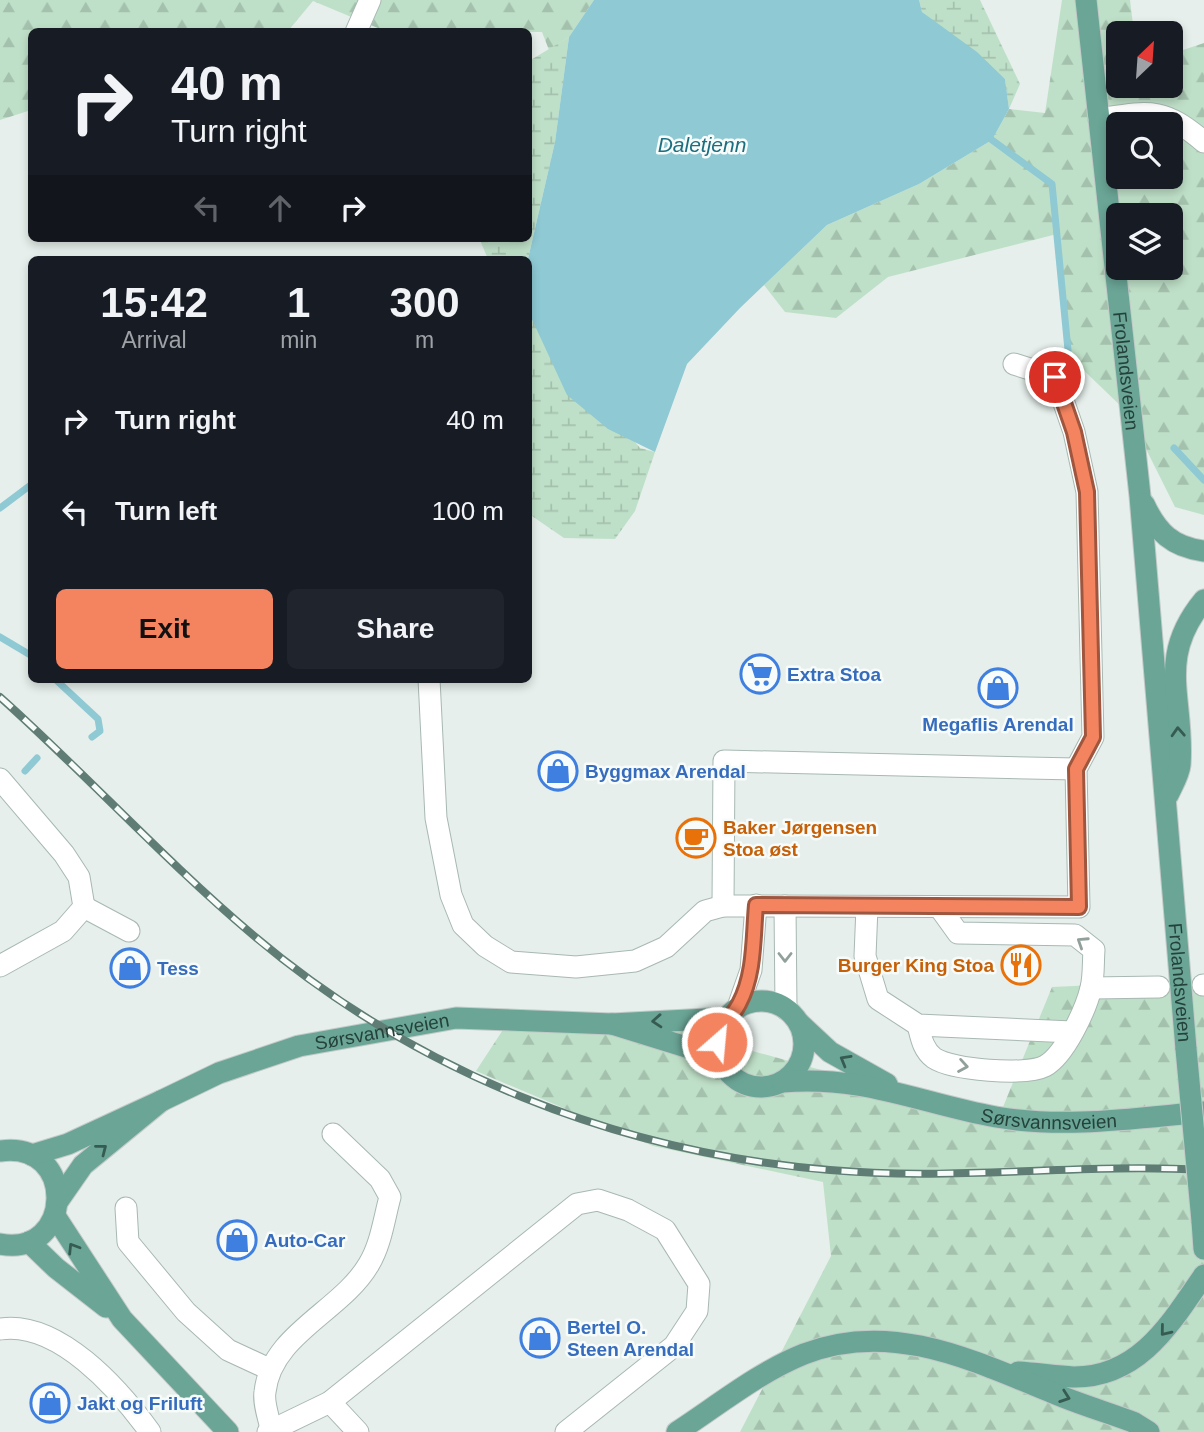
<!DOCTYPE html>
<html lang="en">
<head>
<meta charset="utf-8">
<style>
	body { margin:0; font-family:Arial,sans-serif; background:#20242c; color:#f1f3f6; height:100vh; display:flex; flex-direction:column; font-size:26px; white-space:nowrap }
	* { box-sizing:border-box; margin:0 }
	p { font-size:23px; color:#9ea1a6 }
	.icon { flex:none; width:38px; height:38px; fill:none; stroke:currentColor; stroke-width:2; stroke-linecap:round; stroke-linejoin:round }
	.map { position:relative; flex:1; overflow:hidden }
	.drawer { position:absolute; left:28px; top:256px; width:504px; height:427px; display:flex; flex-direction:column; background:#171b24; border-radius:10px; box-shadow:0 4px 10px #0003 }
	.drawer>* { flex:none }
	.top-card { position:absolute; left:28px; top:28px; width:504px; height:214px; border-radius:10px; box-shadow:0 4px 10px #0003; background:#171b24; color:#f1f3f6; overflow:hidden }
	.needle { width:46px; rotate:25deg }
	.buttons { position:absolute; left:1106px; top:21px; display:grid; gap:14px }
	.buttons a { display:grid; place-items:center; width:77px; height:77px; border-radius:10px; background:#171b24; box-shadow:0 4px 10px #0003; font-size:35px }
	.pin { position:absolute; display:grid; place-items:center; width:60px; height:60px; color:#fff; margin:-30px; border:4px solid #fff; border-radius:50%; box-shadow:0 2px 7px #0007 }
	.me { position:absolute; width:77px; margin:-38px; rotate:27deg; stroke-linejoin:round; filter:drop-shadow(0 0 5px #0008) }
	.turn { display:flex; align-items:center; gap:24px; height:147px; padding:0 28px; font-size:32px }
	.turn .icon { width:91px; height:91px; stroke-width:2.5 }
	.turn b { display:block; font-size:49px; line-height:60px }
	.lanes { display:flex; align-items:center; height:66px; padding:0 28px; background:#0003; justify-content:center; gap:35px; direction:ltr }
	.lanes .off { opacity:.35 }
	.eta { display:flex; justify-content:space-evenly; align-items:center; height:119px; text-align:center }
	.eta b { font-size:42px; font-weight:600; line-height:49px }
	.button { display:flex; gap:14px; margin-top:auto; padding:14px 28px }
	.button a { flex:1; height:80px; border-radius:10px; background:#f4845f; color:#111; font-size:28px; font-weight:600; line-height:80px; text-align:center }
	.button a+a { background:#20242c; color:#f1f3f6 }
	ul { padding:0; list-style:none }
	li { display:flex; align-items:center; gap:21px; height:91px; padding:0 28px }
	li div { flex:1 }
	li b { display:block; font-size:26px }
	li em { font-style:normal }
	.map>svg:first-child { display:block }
	.forest { fill:url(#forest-firs); fill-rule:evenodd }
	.wetland { fill:url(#wetland-marsh) }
	.water { fill:#8ec9d4 }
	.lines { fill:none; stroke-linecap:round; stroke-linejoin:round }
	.stream { stroke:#8ec9d4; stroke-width:7 }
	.minor-casing { stroke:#a8b8b2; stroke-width:23 }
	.major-casing { stroke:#c2cac8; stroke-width:23 }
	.minor { stroke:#fff; stroke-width:21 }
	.major { stroke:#6aa596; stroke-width:21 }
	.rail-casing { stroke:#5f7d75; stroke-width:8 }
	.rail { stroke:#f7fbf9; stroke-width:5; stroke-dasharray:16; stroke-linecap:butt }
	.major-bridge-casing { stroke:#c2cac8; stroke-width:23; stroke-linecap:butt }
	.major-bridge { stroke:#6aa596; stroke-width:21 }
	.oneway { stroke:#365b51 }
	.oneway2 { stroke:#92a09c }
	.route-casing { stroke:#9f563e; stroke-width:18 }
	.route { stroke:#f4845f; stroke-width:12 }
	.labels { text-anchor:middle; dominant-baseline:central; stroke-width:5; stroke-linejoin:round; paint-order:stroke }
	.street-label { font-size:19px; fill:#24423a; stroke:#f7fbf9 }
	.shop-label { font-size:19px; font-weight:bold; fill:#366cbe; stroke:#f7fbf9; text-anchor:start }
	.food-label { font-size:19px; font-weight:bold; fill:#c56008; stroke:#f7fbf9; text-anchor:start }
	.water-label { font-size:21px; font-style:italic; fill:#1c6f80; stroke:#f7fbf9 }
</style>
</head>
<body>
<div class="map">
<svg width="1204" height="1432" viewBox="0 0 1204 1432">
	<defs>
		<pattern id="forest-firs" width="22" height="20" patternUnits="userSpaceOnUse" patternTransform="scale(1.75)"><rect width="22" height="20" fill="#bfe0c8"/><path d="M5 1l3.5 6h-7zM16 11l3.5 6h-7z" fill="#a4c1ad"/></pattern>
		<pattern id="wetland-marsh" width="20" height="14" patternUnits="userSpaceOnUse" patternTransform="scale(1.75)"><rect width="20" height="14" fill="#bfe0c8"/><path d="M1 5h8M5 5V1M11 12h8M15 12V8" fill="none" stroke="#a4c1ad"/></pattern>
	</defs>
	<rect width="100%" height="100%" fill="#e6efeb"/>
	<!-- forest -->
	<g class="forest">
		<path d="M0,0H594L569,37L549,50L542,32L385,31L313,1L288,31L32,32L31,110L0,120Z"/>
		<path d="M1062,0H1130L1134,33H1118V86H1171V54L1204,43V515L1175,507L1128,413L1071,358L1057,234L888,277L836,318L785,312L764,285L827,225L919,184L992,140L1009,109L1045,113ZM1118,124H1171V177H1118ZM1118,215H1171V268H1118Z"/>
		<path d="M1183,981L1204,982V1432H740L831,1256L823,1182L653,1146L476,1071L512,1016L620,1014L914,1096L1001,1112L1052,987Z"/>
	</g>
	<!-- wetland -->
	<g class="wetland">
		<path d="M919,0H980L1020,84L1009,109L1005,79L922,12Z"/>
		<path d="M569,37L555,142L528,259H488L479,238H528L529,61Z"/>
		<path d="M528,299L530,315L640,448L655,452L635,511L615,539L564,538L529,514Z"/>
	</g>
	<!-- water -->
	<path class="water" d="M594,0H919L922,12L977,52L1005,79L1009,109L992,140L919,184L827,225L740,308L687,364L655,452L608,429L567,395L530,315L528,259L555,142L569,37Z"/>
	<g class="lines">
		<!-- stream -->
		<g class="stream">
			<path d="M992,140L1052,184L1068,350"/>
			<path d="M1174,448L1204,480"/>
			<path d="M0,508L32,484"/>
			<path d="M0,637L32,656"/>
			<path d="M55,679L98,719L100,731L92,737"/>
			<path d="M25,771L37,758"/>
		</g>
		<!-- minor casing -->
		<g class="minor-casing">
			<g id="minor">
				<path d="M356,32L370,0"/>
				<path d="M1099,119C1150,111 1163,107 1204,142"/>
				<path d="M429,679L436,818L451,895L463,925L485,946L511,962L576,967L635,961L666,947L705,911L723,906L1079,907L1076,769L1093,737L1087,492L1074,432L1055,377L1014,364"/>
				<path d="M0,779L64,854L79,877L84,907L63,931L0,966"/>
				<path d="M723,906L724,761L1076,769"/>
				<path d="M785,906L786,1009"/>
				<path d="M84,907L129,931"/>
				<path d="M867,907L865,956L878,999L918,1025L1072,1032"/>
				<path d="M1203,985H1204"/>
				<path d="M1091,988L1159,987"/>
				<path d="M738,1007L751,970L756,905"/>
				<path d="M918,1025C921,1037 923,1050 934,1058C952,1070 1026,1076 1045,1066C1065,1055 1086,1009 1091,988C1094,976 1093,962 1094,950L1075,935L958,933L940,908"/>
				<path d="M126,1208L128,1242L186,1312L228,1350L269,1369"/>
				<path d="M0,1329C58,1320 119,1389 150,1432"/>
				<path d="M330,1402L358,1432"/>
				<path d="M271,1429C269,1418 263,1403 265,1392C271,1334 342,1311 369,1264C381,1244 384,1219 390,1197L380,1179L333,1134"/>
				<path d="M268,1432L330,1402L577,1204L598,1200L628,1210L665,1230L699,1284L697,1311L674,1346L566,1432"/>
			</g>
		</g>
		<!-- major casing -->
		<g class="major-casing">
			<g id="major">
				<path id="s1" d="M1086,0L1140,496L1186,1049"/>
				<path d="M1144,504C1157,532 1172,547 1204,551"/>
				<path d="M1168,795C1172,786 1179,775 1180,765C1185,699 1155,659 1204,600"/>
				<circle cx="761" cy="1044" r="43"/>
				<path d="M799,1023L830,1052L887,1084"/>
				<path d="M723,1066L699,1051L612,1024L726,1018"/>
				<path id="s2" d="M782,1082C864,1075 919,1103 996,1117C1064,1129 1136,1118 1204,1112"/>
				<path id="s3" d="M161,1101L219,1073L299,1046L456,1018L612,1024"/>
				<path d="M0,1151C78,1140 74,1258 0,1244"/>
				<path d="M32,1155L68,1144L161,1101L83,1165L58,1201"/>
				<path d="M55,1216L122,1319L228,1432"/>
				<path d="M1202,1221L1204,1249"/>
				<path d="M29,1242L56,1268L106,1307"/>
				<path d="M1018,1372C1036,1373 1055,1376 1073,1377C1139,1378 1171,1323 1204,1275"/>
				<path d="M677,1432C717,1406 759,1372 804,1354C891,1320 972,1360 1053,1393C1079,1404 1106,1412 1133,1422L1149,1432"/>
			</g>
		</g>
		<!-- minor -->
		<use href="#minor" class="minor"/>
		<!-- major -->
		<use href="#major" class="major"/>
		<!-- rail casing -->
		<g class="rail-casing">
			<path id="rail" d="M0,697C86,774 164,860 253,935C415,1072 619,1153 830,1170C954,1181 1079,1163 1204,1170"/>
		</g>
		<!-- rail -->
		<use href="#rail" class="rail"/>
		<!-- major-bridge casing -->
		<g class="major-bridge-casing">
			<path id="major-bridge" d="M1186,1049L1202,1221"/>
		</g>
		<!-- major-bridge -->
		<use href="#major-bridge" class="major-bridge"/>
	</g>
	<!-- one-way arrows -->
	<defs><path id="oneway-chevron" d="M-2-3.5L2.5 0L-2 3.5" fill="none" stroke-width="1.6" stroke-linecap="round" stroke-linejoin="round" transform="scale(1.75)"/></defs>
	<g class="oneway">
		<use href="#oneway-chevron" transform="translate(1178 732) rotate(-93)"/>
		<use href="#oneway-chevron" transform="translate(657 1021) rotate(176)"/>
		<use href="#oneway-chevron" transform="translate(845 1060) rotate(-150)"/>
		<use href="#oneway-chevron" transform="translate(102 1149) rotate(-38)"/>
		<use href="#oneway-chevron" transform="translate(73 1248) rotate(-122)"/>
		<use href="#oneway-chevron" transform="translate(1165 1331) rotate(129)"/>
		<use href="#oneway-chevron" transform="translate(1065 1397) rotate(19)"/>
	</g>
	<g class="oneway2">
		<use href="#oneway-chevron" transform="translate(1082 942) rotate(-147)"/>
		<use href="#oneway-chevron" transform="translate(785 957) rotate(90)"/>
		<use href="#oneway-chevron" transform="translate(963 1066) rotate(10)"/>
	</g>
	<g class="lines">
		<!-- route casing -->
		<g class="route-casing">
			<path id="route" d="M717,1042C722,1019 731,1020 739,1004C755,974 753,938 756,905L1079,907L1076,769L1093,737L1087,492L1074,432L1055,377"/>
		</g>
		<!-- route -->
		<use href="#route" class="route"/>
	</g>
	<!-- icons -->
	<defs>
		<g id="supermarket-ring" transform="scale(2.0125)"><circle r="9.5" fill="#f7fbf9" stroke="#3f7fe0" stroke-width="1.5"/><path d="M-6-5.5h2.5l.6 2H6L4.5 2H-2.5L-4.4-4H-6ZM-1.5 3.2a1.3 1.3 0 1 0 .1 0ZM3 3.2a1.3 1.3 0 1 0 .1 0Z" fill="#3f7fe0"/></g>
		<g id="shop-ring" transform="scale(2.0125)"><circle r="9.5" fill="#f7fbf9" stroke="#3f7fe0" stroke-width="1.5"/><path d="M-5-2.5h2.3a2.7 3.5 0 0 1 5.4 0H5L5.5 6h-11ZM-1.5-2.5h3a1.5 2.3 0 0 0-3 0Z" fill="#3f7fe0"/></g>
		<g id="cafe-ring" transform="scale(2.0125)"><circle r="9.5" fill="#f7fbf9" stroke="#e8710a" stroke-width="1.5"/><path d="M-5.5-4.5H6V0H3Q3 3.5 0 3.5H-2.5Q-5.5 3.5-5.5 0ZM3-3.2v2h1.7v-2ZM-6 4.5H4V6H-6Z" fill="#e8710a"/></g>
		<g id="restaurant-ring" transform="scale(2.0125)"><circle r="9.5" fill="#f7fbf9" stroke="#e8710a" stroke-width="1.5"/><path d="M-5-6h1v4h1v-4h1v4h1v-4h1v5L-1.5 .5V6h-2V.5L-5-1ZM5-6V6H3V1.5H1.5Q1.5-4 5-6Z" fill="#e8710a"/></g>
	</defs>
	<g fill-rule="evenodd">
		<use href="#supermarket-ring" x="760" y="674"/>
		<use href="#shop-ring" x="998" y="688"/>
		<use href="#shop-ring" x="558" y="771"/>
		<use href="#cafe-ring" x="696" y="838"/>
		<use href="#restaurant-ring" x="1021" y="965"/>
		<use href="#shop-ring" x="130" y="968"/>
		<use href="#shop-ring" x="237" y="1240"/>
		<use href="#shop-ring" x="540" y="1338"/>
		<use href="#shop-ring" x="50" y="1403"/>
	</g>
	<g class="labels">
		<!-- street labels -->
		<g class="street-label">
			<text stroke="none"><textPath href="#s1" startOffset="373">Frolandsveien</textPath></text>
			<text stroke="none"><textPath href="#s1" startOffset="987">Frolandsveien</textPath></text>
			<text stroke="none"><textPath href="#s3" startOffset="233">Sørsvannsveien</textPath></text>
			<text stroke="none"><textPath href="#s2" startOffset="271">Sørsvannsveien</textPath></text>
		</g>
		<!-- shop labels -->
		<g class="shop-label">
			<text x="787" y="674">Extra Stoa</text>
			<text x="998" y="724" text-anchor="middle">Megaflis Arendal</text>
			<text x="585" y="771">Byggmax Arendal</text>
			<text x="157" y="968">Tess</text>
			<text x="264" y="1240">Auto-Car</text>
			<text x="567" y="1327">Bertel O.<tspan x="567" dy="22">Steen Arendal</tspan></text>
			<text x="77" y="1403">Jakt og Friluft</text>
		</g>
		<!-- food labels -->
		<g class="food-label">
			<text x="723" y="827">Baker Jørgensen<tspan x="723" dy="22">Stoa øst</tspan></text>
			<text x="994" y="965" text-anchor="end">Burger King Stoa</text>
		</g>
		<!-- water labels -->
		<g class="water-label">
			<text x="702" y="144">Daletjenn</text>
		</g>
	</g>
</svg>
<div class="buttons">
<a><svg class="needle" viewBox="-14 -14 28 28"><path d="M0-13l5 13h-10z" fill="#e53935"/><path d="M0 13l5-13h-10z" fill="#9ea1a6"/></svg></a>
<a><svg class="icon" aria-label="search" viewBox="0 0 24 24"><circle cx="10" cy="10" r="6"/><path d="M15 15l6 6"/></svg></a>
<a><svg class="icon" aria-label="layers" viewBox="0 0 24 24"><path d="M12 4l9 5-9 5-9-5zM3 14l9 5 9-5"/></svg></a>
</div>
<div class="pin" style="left:1055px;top:377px;background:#d93025"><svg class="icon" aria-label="arrive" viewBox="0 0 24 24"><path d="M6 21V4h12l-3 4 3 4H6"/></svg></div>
<svg class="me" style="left:717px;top:1042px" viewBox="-20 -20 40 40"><circle r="17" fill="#f4845f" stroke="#fff" stroke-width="3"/><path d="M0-11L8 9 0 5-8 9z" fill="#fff"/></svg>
<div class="top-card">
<div class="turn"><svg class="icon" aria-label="right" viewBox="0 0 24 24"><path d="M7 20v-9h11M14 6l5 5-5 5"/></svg><div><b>40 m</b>Turn right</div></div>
<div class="lanes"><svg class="icon off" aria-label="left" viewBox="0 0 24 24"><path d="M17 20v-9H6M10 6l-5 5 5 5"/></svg><svg class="icon off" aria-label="ahead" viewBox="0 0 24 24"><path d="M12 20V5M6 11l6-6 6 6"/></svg><svg class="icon" aria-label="right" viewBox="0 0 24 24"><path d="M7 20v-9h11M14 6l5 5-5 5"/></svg></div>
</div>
<section class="drawer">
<div class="eta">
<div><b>15:42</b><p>Arrival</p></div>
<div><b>1</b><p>min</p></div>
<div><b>300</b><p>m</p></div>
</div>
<ul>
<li><svg class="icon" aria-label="right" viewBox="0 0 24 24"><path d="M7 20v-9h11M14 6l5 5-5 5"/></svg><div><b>Turn right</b></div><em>40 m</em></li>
<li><svg class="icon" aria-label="left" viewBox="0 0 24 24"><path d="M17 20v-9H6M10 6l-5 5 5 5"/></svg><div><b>Turn left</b></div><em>100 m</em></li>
</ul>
<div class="button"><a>Exit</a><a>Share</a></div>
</section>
</div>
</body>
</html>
